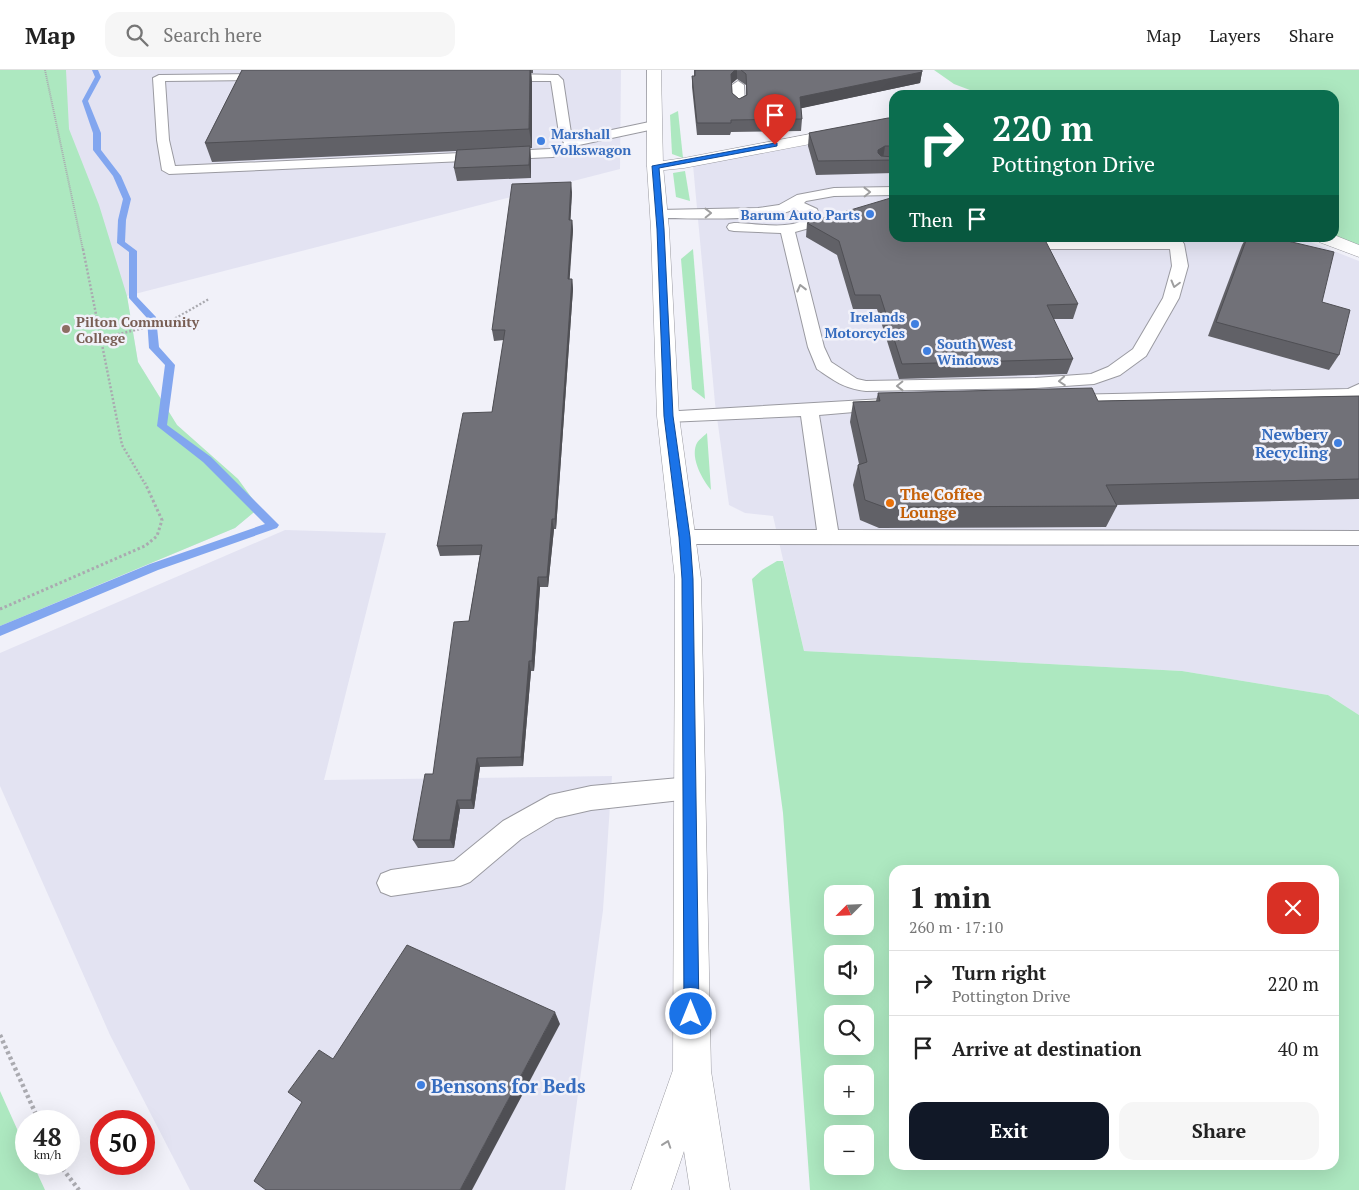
<!DOCTYPE html>
<html lang="en">
<head>
<meta charset="utf-8">
<style>
	body { margin:0; font-family:"PT Serif",serif; background:#f6f6f6; color:#222; height:100vh; display:flex; flex-direction:column; font-size:19px; white-space:nowrap }
	* { box-sizing:border-box; margin:0 }
	p { font-size:16px; color:#767676 }
	.icon { flex:none; width:28px; height:28px; fill:none; stroke:currentColor; stroke-width:2; stroke-linecap:round; stroke-linejoin:round }
	.map { position:relative; flex:1; overflow:hidden }
	.sheet { position:absolute; left:889px; top:795px; width:450px; height:305px; display:flex; flex-direction:column; background:#fff; border-radius:15px; box-shadow:0 5px 20px #0002 }
	.sheet>* { flex:none }
	.banner { position:absolute; left:889px; top:20px; width:450px; height:152px; border-radius:15px; box-shadow:0 5px 20px #0002; background:#0b6e4f; color:#fff; overflow:hidden }
	.needle { width:32px; rotate:246deg }
	.tools { position:absolute; left:824px; top:815px; display:grid; gap:10px }
	.tools a { display:grid; place-items:center; width:50px; height:50px; border-radius:10px; background:#fff; box-shadow:0 5px 20px #0002; font-size:25px }
	.speed { position:absolute; left:15px; top:1040px; display:flex; gap:10px; font-size:25px; font-weight:700; text-align:center }
	.speed>* { display:grid; place-content:center; width:65px; height:65px; border-radius:50%; background:#fff; box-shadow:0 5px 20px #0002; line-height:1 }
	.speed small { font-size:12px; font-weight:400 }
	.speed .limit { border:8px solid #d22; background:#fff; color:#111 }
	.pin { position:absolute; display:grid; place-items:center; width:42px; height:42px; color:#fff; margin:-51px -21px; border-radius:50% 50% 50% 0; rotate:-45deg; box-shadow:0 0 5px #0007 }
	.pin .icon { rotate:45deg }
	.me { position:absolute; width:55px; margin:-28px; rotate:0deg; stroke-linejoin:round; filter:drop-shadow(0 0 4px #0008) }
	.turn { display:flex; align-items:center; gap:18px; height:105px; padding:0 20px; font-size:22px }
	.turn .icon { width:65px; height:65px; stroke-width:2.5 }
	.turn b { display:block; font-size:35px; line-height:42px }
	.then { display:flex; align-items:center; height:48px; padding:0 20px; background:#0003; gap:10px; font-size:19px }
	.round { display:grid; place-items:center; flex:none; width:52px; height:52px; border-radius:15px; background:#f6f6f6 }
	.head { display:flex; align-items:center; justify-content:space-between; height:85px; padding:0 20px }
	h1 { font-size:30px; font-weight:700; line-height:38px }
	.primary-button { display:flex; gap:10px; margin-top:auto; padding:10px 20px }
	.primary-button a { flex:1; height:58px; border-radius:15px; background:#111827; color:#fff; font-size:20px; font-weight:700; line-height:58px; text-align:center }
	.primary-button a+a { background:#f6f6f6; color:#222 }
	ul { padding:0; list-style:none }
	li { display:flex; align-items:center; gap:15px; height:65px; padding:0 20px; border-top:1px solid #e0e0e0 }
	li div { flex:1 }
	li b { display:block; font-size:19px }
	li em { font-style:normal }
	header { display:flex; align-items:center; gap:30px; box-sizing:border-box; height:70px; padding:0 25px; background:#fff; border-bottom:1px solid #e0e0e0 }
	header strong { font-size:24px }
	nav { display:flex; gap:28px; margin-inline-start:auto; font-size:18px }
	.search { width:350px; height:45px; background:#f6f6f6; display:flex; align-items:center; gap:12px; box-sizing:border-box; padding:0 18px; border-radius:15px; color:#767676; font-size:19px }
	.map>svg:first-child { display:block }
	.built { fill:#e3e3f2 }
	.green { fill:#ade8c0; fill-rule:evenodd }
	.lines { fill:none; stroke-linecap:round; stroke-linejoin:round }
	.stream { fill:#82a6ef; fill-rule:evenodd }
	.service-casing { stroke:#9a9aa1; stroke-width:2 }
	.minor-casing { stroke:#9a9aa1; stroke-width:1 }
	.secondary-casing { stroke:#9a9aa1; stroke-width:1 }
	.path-far3 { stroke:#aaaab0; stroke-width:2; stroke-dasharray:1 1; stroke-linecap:butt }
	.path-far2 { stroke:#aaaab0; stroke-width:2.5; stroke-dasharray:2 2; stroke-linecap:butt }
	.path-far1 { stroke:#aaaab0; stroke-width:3; stroke-dasharray:2.5 2.5; stroke-linecap:butt }
	.path { stroke:#aaaab0; stroke-width:4.5; stroke-dasharray:3 3; stroke-linecap:butt }
	.service { fill:#fff; fill-rule:evenodd }
	.minor { fill:#fff; fill-rule:evenodd }
	.secondary { fill:#fff; fill-rule:evenodd }
	.wall { fill:#616167; fill-rule:evenodd }
	.shaded-wall { fill:#4f4f54 }
	.building { fill:#717178; stroke:#4f4f54 }
	.oneway { stroke:#9e9e9f }
	.route { fill:#1a73e8; stroke:#114b97 }
	.shop-dot { fill:#3f7fe0; stroke:#f1f1f9; stroke-width:2 }
	.education-dot { fill:#8d6e63; stroke:#f1f1f9; stroke-width:2 }
	.food-dot { fill:#e8710a; stroke:#f1f1f9; stroke-width:2 }
	.labels { text-anchor:middle; dominant-baseline:central; stroke-width:5; stroke-linejoin:round; paint-order:stroke }
	.far-shop-label { font-size:14px; font-weight:bold; fill:#366cbe; stroke:#f1f1f9; text-anchor:start }
	.far-education-label { font-size:14px; font-weight:bold; fill:#785e54; stroke:#f1f1f9; text-anchor:start }
	.shop-label { font-size:16px; font-weight:bold; fill:#366cbe; stroke:#f1f1f9; text-anchor:end }
	.food-label { font-size:16px; font-weight:bold; fill:#c56008; stroke:#f1f1f9; text-anchor:start }
	.near-shop-label { font-size:19px; font-weight:bold; fill:#366cbe; stroke:#f1f1f9; text-anchor:start }
</style>
</head>
<body>
<header>
<strong>Map</strong>
<div class="search"><svg class="icon" aria-label="search" viewBox="0 0 24 24"><circle cx="10" cy="10" r="6"/><path d="M15 15l6 6"/></svg>Search here</div>
<nav><a>Map</a><a>Layers</a><a>Share</a></nav>
</header>
<div class="map">
<svg width="1359" height="1120" viewBox="0 0 1359 1120">
	<rect width="100%" height="100%" fill="#f1f1f9"/>
	<!-- built -->
	<g class="built">
		<path d="M0,0H621L620,99L127,226L138,292L177,355L238,409L259,438L235,458L0,556Z"/>
		<path d="M894,59V168H1300L1359,191V645L1328,625L1182,601L804,581L773,446L745,443L729,435L715,333L693,95Z"/>
		<path d="M285,460L386,463L324,710L612,706L603,840L565,1120H190L110,965L0,716V583Z"/>
	</g>
	<!-- green -->
	<g class="green">
		<path d="M0,0H66L69,59L99,135L127,226L138,292L177,355L238,409L259,438L235,458L0,556Z"/>
		<path d="M934,0H1359V176L1334,166V25H983L954,14Z"/>
		<path d="M678,41L683,88L672,84L670,45Z"/>
		<path d="M685,101L690,131L676,127L673,103Z"/>
		<path d="M693,179L705,329L692,319L681,189Z"/>
		<path d="M707,363L711,420C702,409 691,389 696,375C698,370 703,367 707,363Z"/>
		<path d="M777,491H783L804,581L1182,601L1328,625L1359,645V1120H810L783,743L752,509L762,500ZM894,800H1334V1095H894ZM832,824H865V856H832ZM832,884H865V916H832ZM832,944H865V976H832ZM832,1004H865V1036H832ZM832,1064H865V1096H832Z"/>
		<path d="M0,1021L26,1079V1094H33L45,1120H0Z"/>
	</g>
	<g class="lines">
		<!-- stream -->
		<path class="stream" d="M92,0H98L101,7L88,31L101,63V80L121,106L131,129L126,150L125,172L137,181V227L156,247L159,277L175,295L167,355L211,387L279,455L277,458L158,500L0,566V556L150,494L265,454L203,392L157,356L165,295L149,278L147,248L129,228V182L117,173L118,150L123,129L113,106L93,80V63L82,31L95,7Z"/>
		<!-- service casing -->
		<g class="service-casing">
			<g id="service">
				<path d="M504,1L510,4L558,5L563,10L571,63L574,68L654,51L660,55L654,59L579,75L553,87L169,104L162,100L157,70L153,8L159,5L268,4L274,7L268,10L165,11L169,70L175,96L550,79L564,73L559,63L551,11H506L502,10L498,4Z"/>
				<path d="M738,11L744,15L745,35L739,39L733,35L732,15Z"/>
				<path d="M894,117V125L834,126L806,131L804,133L817,139L821,149L813,157L795,162L824,277L831,292L857,309L866,311L1035,308L1091,304L1108,297L1133,279L1163,228L1172,196L1170,179H1016L1011,178L1009,175L1011,172L1167,170L1166,168H1180L1184,174L1188,196L1179,228L1146,286L1120,305L1094,314L1035,318L866,321C843,318 835,311 817,299L808,277L781,163L734,161L729,160L727,157L729,154L734,153C754,153 791,161 806,148V144L794,139C772,152 688,148 659,148L654,147L652,144L654,141L659,140L758,138L779,135L797,125L834,118Z"/>
				<path d="M1359,314V328L1352,331L1067,337L1061,335L1058,331L1061,327L1067,325L1348,319Z"/>
				<path d="M883,329L889,331L892,335L889,339L819,345L838,460L1359,461V475L684,474L677,472L674,467L677,462L684,460H817L801,346L668,352L662,350L659,346L662,342Z"/>
				<path d="M690,707L699,710L703,718L699,726L690,729L591,740L556,748L521,769L470,812L460,816L391,826L381,822L377,813L381,804L391,800L454,791L503,751L550,725L591,716Z"/>
			</g>
		</g>
		<!-- minor casing -->
		<g class="minor-casing">
			<g id="minor">
				<path d="M894,48V58L684,98L655,101L649,99L647,96L649,93L684,88Z"/>
				<path d="M1334,165L1359,175V187L1319,172L1316,168H1334Z"/>
			</g>
		</g>
		<!-- secondary casing -->
		<g class="secondary-casing">
			<path id="secondary" d="M647,0H661L663,96L669,159L679,346L701,509L711,1001L730,1120H690L684,1081L671,1120H631L673,1000L675,509L657,346L651,159L647,96Z"/>
		</g>
		<!-- path-far3 -->
		<path class="path-far3" d="M45,0L83,180"/>
		<!-- path-far2 -->
		<g class="path-far2">
			<path d="M83,179L122,375L145,414"/>
			<path d="M102,268L169,252L209,229"/>
		</g>
		<!-- path-far1 -->
		<path class="path-far1" d="M0,539L145,476L157,466L162,450L145,413"/>
		<!-- path -->
		<g class="path">
			<path d="M0,965L39,1051"/>
			<path d="M59,1094L79,1120"/>
		</g>
		<!-- service -->
		<use href="#service" class="service"/>
		<!-- minor -->
		<use href="#minor" class="minor"/>
		<!-- secondary -->
		<use href="#secondary" class="secondary"/>
	</g>
	<!-- wall -->
	<g class="wall">
		<path d="M242,0H533V3H531L532,13V78H530L531,90V108L457,111L454,98L456,81L212,92L205,73Z"/>
		<path d="M694,0H741L922,2L920,13L801,38L802,49L801,61L731,62L730,65H697L692,17V6H694ZM737,9L746,15V25L739,29L732,23L731,14Z"/>
		<path d="M894,48V103L816,105L808,76L809,63Z"/>
		<path d="M572,122L570,150H572L573,160L569,209H572L573,219L556,459H554L548,517H540L534,601H531L523,696L480,697L474,739H460L454,778H418L413,770L433,704L469,551L480,485L440,486L437,476L492,342L504,270L494,271L492,260Z"/>
		<path d="M807,153L1078,234L1073,249H1053L1073,289L1067,304L899,309L877,239H853L837,185L806,167Z"/>
		<path d="M1246,168H1275L1322,232L1339,285L1329,300L1208,266L1242,175Z"/>
		<path d="M878,323L1098,331L1359,326V429L1116,435L1117,436L1106,457L879,458L860,450L853,415L858,395L859,394L850,352L853,332L876,331Z"/>
	</g>
	<!-- shaded-wall -->
	<g class="shaded-wall">
		<path d="M530,0H531L532,13V78L529,59Z"/>
		<path d="M735,0H737V9L730,15L731,4Z"/>
		<path d="M922,2L920,13L798,39L800,27Z"/>
		<path d="M530,76L531,90V108L529,95Z"/>
		<path d="M885,76L883,89L877,90L878,80Z"/>
		<path d="M571,112L572,122L570,160L569,150Z"/>
		<path d="M572,150L573,160L569,219L568,209Z"/>
		<path d="M572,209L573,219L556,459L555,449Z"/>
		<path d="M552,449L554,459L548,517L547,507Z"/>
		<path d="M538,507L540,517L534,601L532,591Z"/>
		<path d="M529,591L531,601L523,696L521,687Z"/>
		<path d="M477,688L480,697L474,739L471,730Z"/>
		<path d="M457,730L460,739L454,778L450,770Z"/>
		<path d="M555,942L560,954L472,1120H460Z"/>
	</g>
	<!-- building -->
	<g class="building">
		<path d="M242,0H530L529,59L205,73Z"/>
		<path d="M695,0H735L731,4L732,23L739,29L747,25L746,4L741,0H922V2L800,27L802,49L731,50V53H697L692,6H695Z"/>
		<path d="M888,48H894V76H885L878,80V83L881,86L894,87V90L818,91L809,63Z"/>
		<path d="M530,76L529,95L454,98L457,80Z"/>
		<path d="M571,112L569,150H572L568,209H572L555,449H552L547,507H538L532,591H529L521,687L477,688L471,730H457L450,770H413L425,704H433L454,552L469,551L482,475L437,476L463,343L492,342L505,260H492L512,114Z"/>
		<path d="M894,127V168H1044L1078,234L1047,235L1073,289L902,294L880,225H855L839,171L807,153Z"/>
		<path d="M1247,168H1275L1334,182L1322,232L1350,240L1339,285L1216,252Z"/>
		<path d="M1092,318L1098,331L1359,326V409L1106,415L1117,436L884,437L865,430L858,395L867,392L853,332L880,331L878,323Z"/>
		<path d="M407,875L555,942L460,1120H266L254,1111L302,1032L288,1022L319,980L333,989Z"/>
	</g>
	<!-- one-way arrows -->
	<defs><path id="oneway-chevron" d="M-2-3.5L2.5 0L-2 3.5" fill="none" stroke-width="1.6" stroke-linecap="round" stroke-linejoin="round" transform="scale(1.25)"/></defs>
	<g class="oneway">
		<use href="#oneway-chevron" transform="translate(867 122) rotate(-1)"/>
		<use href="#oneway-chevron" transform="translate(708 143) rotate(-1)"/>
		<use href="#oneway-chevron" transform="translate(1175 214) rotate(105)"/>
		<use href="#oneway-chevron" transform="translate(801 218) rotate(-104)"/>
		<use href="#oneway-chevron" transform="translate(1062 311) rotate(176)"/>
		<use href="#oneway-chevron" transform="translate(900 316) rotate(179)"/>
		<use href="#oneway-chevron" transform="translate(667 1074) rotate(-71)"/>
	</g>
	<!-- route -->
	<path class="route" d="M775,73H777V76L659,98L664,159L673,346L690,467L693,509L699,944L697,950L691,952L686,950L684,944L682,509L679,467L664,346L657,159L652,96Z"/>
	<!-- markers -->
	<g class="shop-dot">
		<circle cx="541" cy="71" r="5"/>
		<circle cx="870" cy="144" r="5"/>
		<circle cx="915" cy="254" r="5"/>
		<circle cx="927" cy="281" r="5"/>
		<circle cx="1338" cy="373" r="5"/>
		<circle cx="421" cy="1015" r="5"/>
	</g>
	<circle class="education-dot" cx="66" cy="259" r="5"/>
	<circle class="food-dot" cx="890" cy="433" r="5"/>
	<g class="labels">
		<!-- far-shop labels -->
		<g class="far-shop-label">
			<text x="551" y="63">Marshall<tspan x="551" dy="16">Volkswagon</tspan></text>
			<text x="860" y="144" text-anchor="end">Barum Auto Parts</text>
			<text x="905" y="246" text-anchor="end">Irelands<tspan x="905" dy="16">Motorcycles</tspan></text>
			<text x="937" y="273">South West<tspan x="937" dy="16">Windows</tspan></text>
		</g>
		<!-- far-education labels -->
		<g class="far-education-label">
			<text x="76" y="251">Pilton Community<tspan x="76" dy="16">College</tspan></text>
		</g>
		<!-- shop labels -->
		<g class="shop-label">
			<text x="1328" y="364">Newbery<tspan x="1328" dy="18">Recycling</tspan></text>
		</g>
		<!-- food labels -->
		<g class="food-label">
			<text x="900" y="424">The Coffee<tspan x="900" dy="18">Lounge</tspan></text>
		</g>
		<!-- near-shop labels -->
		<g class="near-shop-label">
			<text x="431" y="1015">Bensons for Beds</text>
		</g>
	</g>
</svg>
<div class="tools">
<a><svg class="needle" viewBox="-14 -14 28 28"><path d="M0-13l5 13h-10z" fill="#e53935"/><path d="M0 13l5-13h-10z" fill="#767676"/></svg></a>
<a><svg class="icon" aria-label="sound" viewBox="0 0 24 24"><path d="M4 9h4l5-4v14l-5-4H4zM17 9q2 3 0 6"/></svg></a>
<a><svg class="icon" aria-label="search" viewBox="0 0 24 24"><circle cx="10" cy="10" r="6"/><path d="M15 15l6 6"/></svg></a>
<a>+</a>
<a>−</a>
</div>
<div class="speed"><div>48<small>km/h</small></div><div class="limit">50</div></div>
<div class="pin" style="left:775px;top:75px;background:#d93025"><svg class="icon" aria-label="arrive" viewBox="0 0 24 24"><path d="M6 21V4h12l-3 4 3 4H6"/></svg></div>
<svg class="me" style="left:691px;top:944px" viewBox="-20 -20 40 40"><circle r="17" fill="#1a73e8" stroke="#fff" stroke-width="3"/><path d="M0-11L8 9 0 5-8 9z" fill="#fff"/></svg>
<div class="banner">
<div class="turn"><svg class="icon" aria-label="right" viewBox="0 0 24 24"><path d="M7 20v-9h11M14 6l5 5-5 5"/></svg><div><b>220 m</b>Pottington Drive</div></div>
<div class="then">Then<svg class="icon" aria-label="arrive" viewBox="0 0 24 24"><path d="M6 21V4h12l-3 4 3 4H6"/></svg></div>
</div>
<section class="sheet">
<div class="head"><div><h1>1 min</h1><p>260 m · 17:10</p></div><a class="round" style="background:#d93025;color:#fff"><svg class="icon" aria-label="close" viewBox="0 0 24 24"><path d="M6 6l12 12M18 6L6 18"/></svg></a></div>
<ul>
<li><svg class="icon" aria-label="right" viewBox="0 0 24 24"><path d="M7 20v-9h11M14 6l5 5-5 5"/></svg><div><b>Turn right</b><p>Pottington Drive</p></div><em>220 m</em></li>
<li><svg class="icon" aria-label="arrive" viewBox="0 0 24 24"><path d="M6 21V4h12l-3 4 3 4H6"/></svg><div><b>Arrive at destination</b></div><em>40 m</em></li>
</ul>
<div class="primary-button"><a>Exit</a><a>Share</a></div>
</section>
</div>
</body>
</html>
